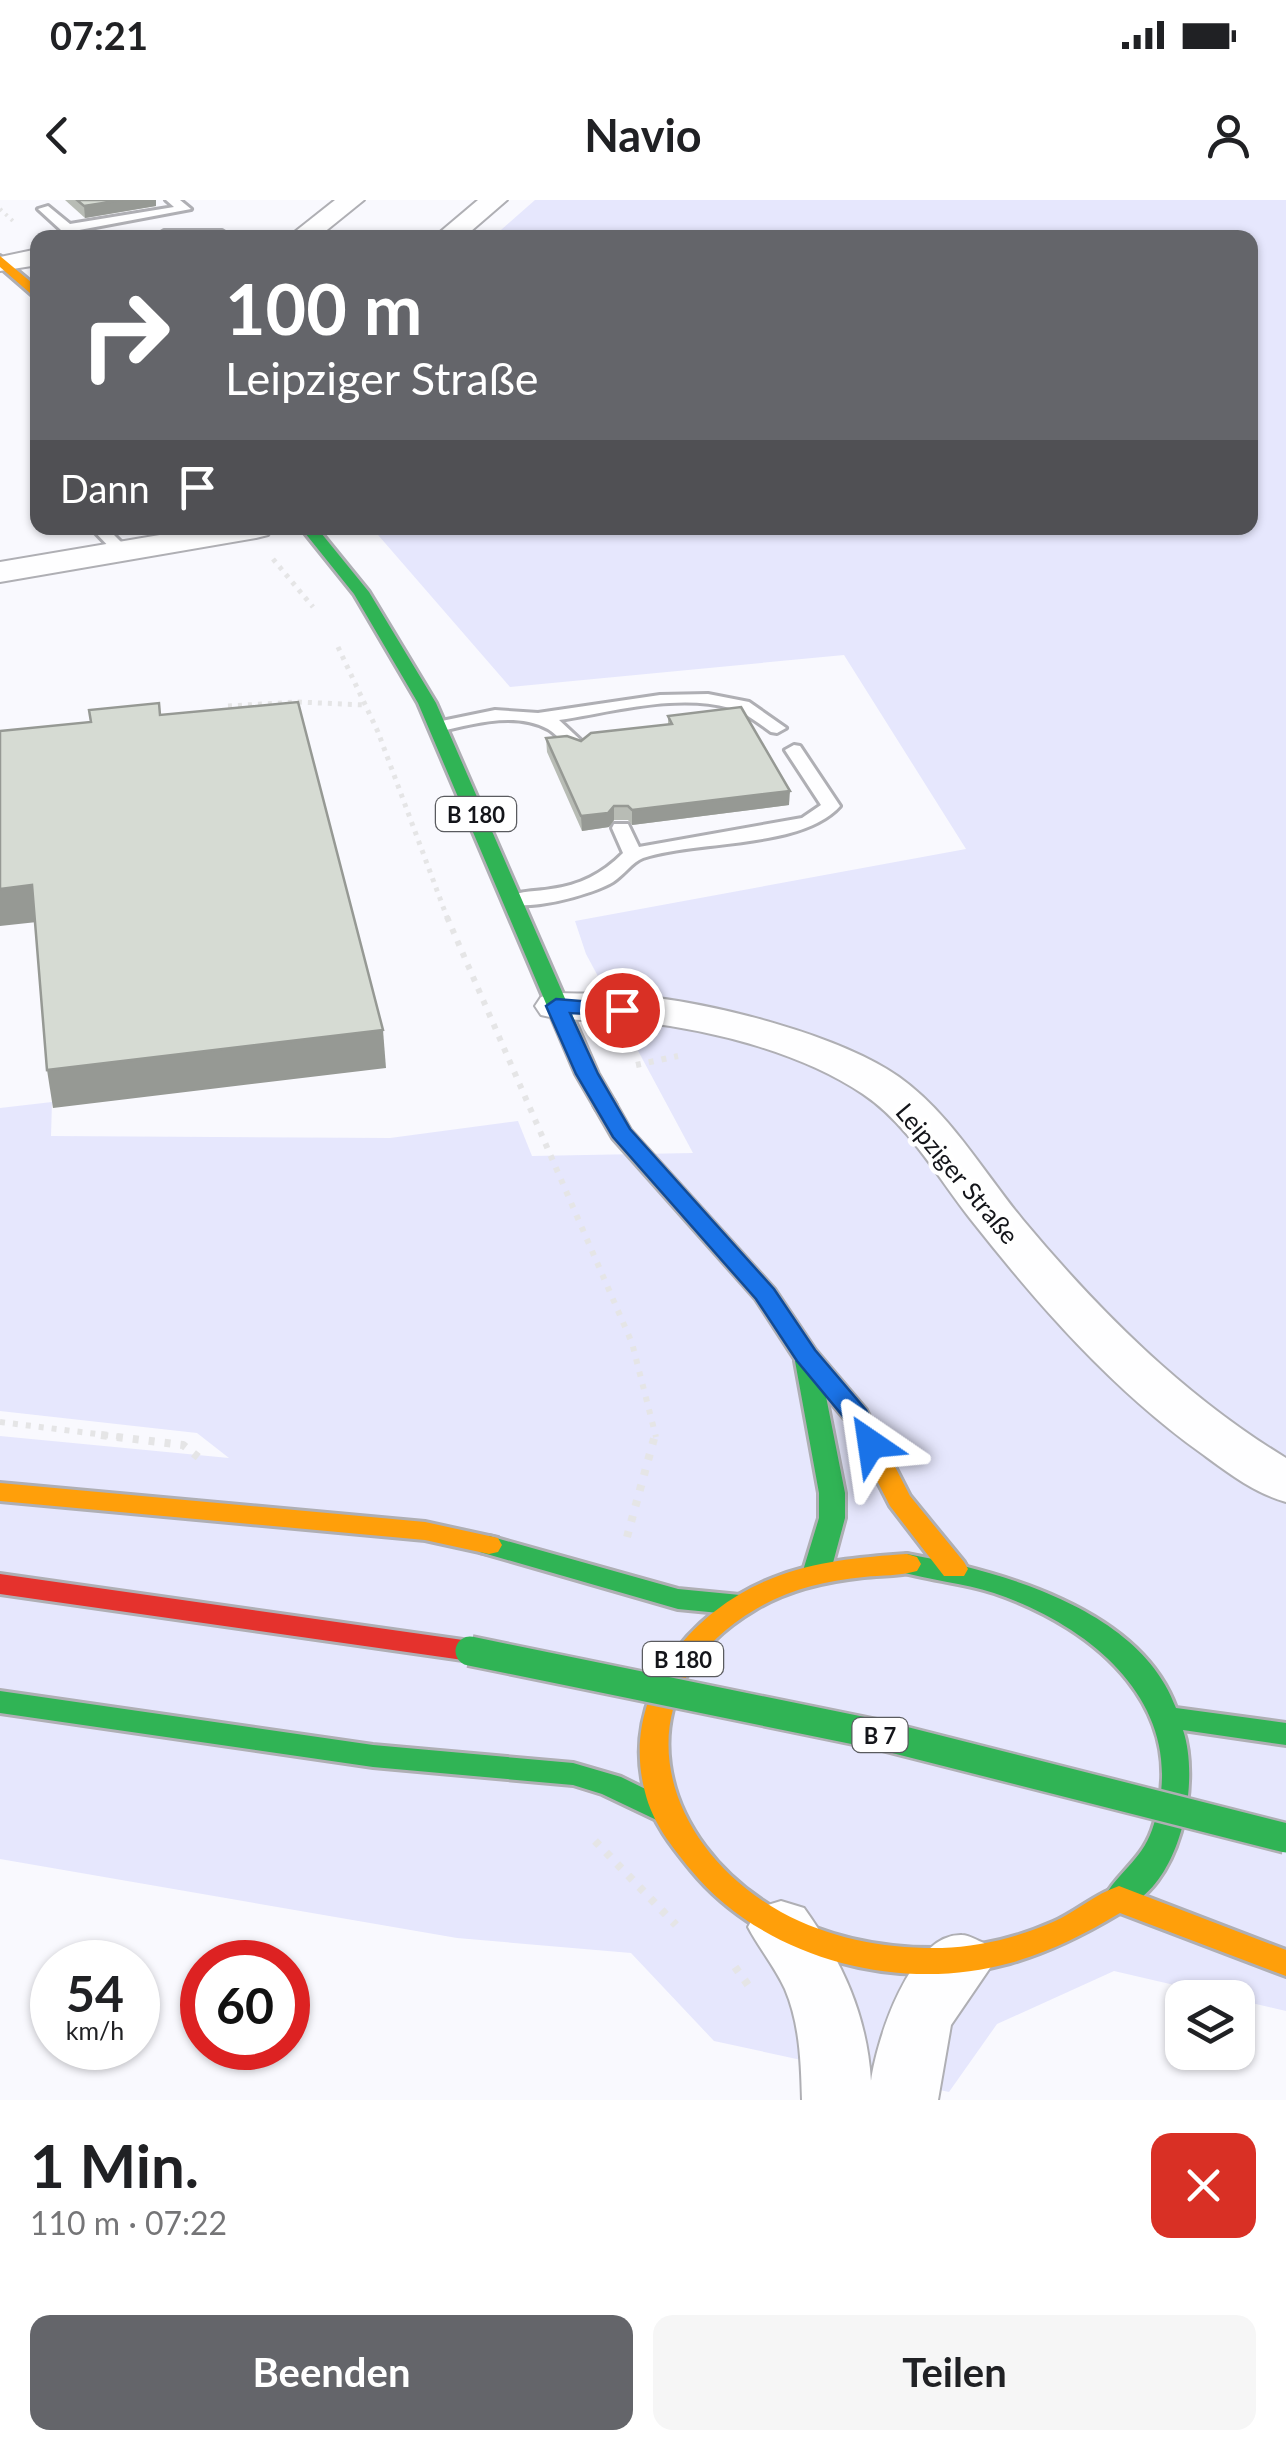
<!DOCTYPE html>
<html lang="de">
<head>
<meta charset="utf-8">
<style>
	body { margin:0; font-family:Lato,sans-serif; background:#f6f6f6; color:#202124; height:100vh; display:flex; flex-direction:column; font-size:38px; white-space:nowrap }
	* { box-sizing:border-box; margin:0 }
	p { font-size:32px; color:#757577 }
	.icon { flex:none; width:55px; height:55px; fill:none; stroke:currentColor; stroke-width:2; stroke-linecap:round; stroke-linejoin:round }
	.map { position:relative; height:1900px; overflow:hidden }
	.sheet { display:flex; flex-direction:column; background:#fff; flex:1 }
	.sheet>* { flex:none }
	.guide { position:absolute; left:30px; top:30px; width:1228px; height:305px; border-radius:20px; box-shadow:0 2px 8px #0004; background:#64656a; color:#fff; overflow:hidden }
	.fabs { position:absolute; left:1165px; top:1780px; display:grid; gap:20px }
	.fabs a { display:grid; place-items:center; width:90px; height:90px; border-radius:20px; background:#fff; box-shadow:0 2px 8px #0004; font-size:50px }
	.speed { position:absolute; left:30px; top:1740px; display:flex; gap:20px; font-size:50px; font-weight:700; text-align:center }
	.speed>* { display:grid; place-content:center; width:130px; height:130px; border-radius:50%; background:#fff; box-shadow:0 2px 8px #0004; line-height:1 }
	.speed small { font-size:25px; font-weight:400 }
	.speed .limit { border:15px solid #d22; background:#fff; color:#111 }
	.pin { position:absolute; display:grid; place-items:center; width:85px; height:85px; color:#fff; margin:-42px; border:5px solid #fff; border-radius:50%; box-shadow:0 2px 10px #0007 }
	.me { position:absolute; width:110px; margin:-55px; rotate:328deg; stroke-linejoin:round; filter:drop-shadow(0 0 8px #0008) }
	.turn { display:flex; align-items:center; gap:35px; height:210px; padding:0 30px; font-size:45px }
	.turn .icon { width:130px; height:130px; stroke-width:2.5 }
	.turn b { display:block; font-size:70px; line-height:85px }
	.then { display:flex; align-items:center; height:95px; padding:0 30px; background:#0003; gap:20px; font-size:38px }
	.round { display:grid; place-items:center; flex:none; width:105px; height:105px; border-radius:20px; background:#f6f6f6 }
	.head { display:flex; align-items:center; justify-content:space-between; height:170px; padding:0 30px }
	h1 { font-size:60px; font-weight:700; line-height:75px }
	.button { display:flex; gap:20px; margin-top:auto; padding:20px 30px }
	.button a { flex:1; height:115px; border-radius:20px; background:#64656a; color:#fff; font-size:40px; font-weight:700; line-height:115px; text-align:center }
	.button a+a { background:#f6f6f6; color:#202124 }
	.status { display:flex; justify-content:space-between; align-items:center; height:70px; padding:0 50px; background:#fff; direction:ltr }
	.status svg { height:28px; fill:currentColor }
	header { display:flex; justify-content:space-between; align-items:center; height:130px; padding:0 30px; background:#fff; font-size:45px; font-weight:700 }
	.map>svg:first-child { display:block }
	.green { fill:#e6e7fd }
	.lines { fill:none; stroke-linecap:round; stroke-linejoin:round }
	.lane-casing { stroke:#afafb4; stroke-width:6 }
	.street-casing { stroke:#afafb4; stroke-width:4 }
	.fast-casing { stroke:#afafb4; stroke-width:6 }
	.slow-casing { stroke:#afafb4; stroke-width:6 }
	.jam-casing { stroke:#afafb4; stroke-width:6 }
	.path-far3 { stroke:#e5e5e6; stroke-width:4; stroke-dasharray:2.5 5; stroke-linecap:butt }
	.path-far2 { stroke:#e5e5e6; stroke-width:5; stroke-dasharray:4 6; stroke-linecap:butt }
	.path-far1 { stroke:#e5e5e6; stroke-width:6; stroke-dasharray:5 8; stroke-linecap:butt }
	.path { stroke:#e5e5e6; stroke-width:8; stroke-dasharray:6 10; stroke-linecap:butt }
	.lane { fill:#fefeff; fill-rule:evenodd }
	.street { fill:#fefeff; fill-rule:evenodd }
	.fast { fill:#30b455; fill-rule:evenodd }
	.slow { fill:#ff9f0a; fill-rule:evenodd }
	.jam { fill:#e5322d; fill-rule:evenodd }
	.fast-bridge-casing { stroke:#afafb4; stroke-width:34; stroke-linecap:butt }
	.fast-bridge { stroke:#30b455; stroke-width:29 }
	.wall { fill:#b8bcb5 }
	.shaded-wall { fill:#969994 }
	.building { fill:#d6dbd3; stroke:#969994; stroke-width:2.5 }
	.route { fill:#1a73e8; stroke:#114b97; stroke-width:2.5 }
	.labels { text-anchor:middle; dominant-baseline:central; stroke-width:9; stroke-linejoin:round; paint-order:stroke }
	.shield { fill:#fff; stroke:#5a5b5f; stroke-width:2.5 }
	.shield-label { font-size:22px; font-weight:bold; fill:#14151a }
	.street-label { font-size:25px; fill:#14151a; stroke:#fff }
</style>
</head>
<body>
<div class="status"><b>07:21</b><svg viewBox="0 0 49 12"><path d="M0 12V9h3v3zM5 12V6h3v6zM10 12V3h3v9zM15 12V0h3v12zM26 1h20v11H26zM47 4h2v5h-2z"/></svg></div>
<header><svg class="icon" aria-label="back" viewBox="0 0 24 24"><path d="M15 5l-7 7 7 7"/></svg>Navio<svg class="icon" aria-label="person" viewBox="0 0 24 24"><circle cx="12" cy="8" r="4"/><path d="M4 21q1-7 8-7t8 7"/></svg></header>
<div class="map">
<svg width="1286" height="1900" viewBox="0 0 1286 1900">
	<rect width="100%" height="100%" fill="#f9f9fe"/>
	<!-- green -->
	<path class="green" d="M535,0H1286V1811L1114,1771L997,1824L949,1892L714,1841L631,1753L457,1738L0,1659V1236L229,1258L197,1233L0,1211V908L52,902L51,936L390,938L518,921L532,956L693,953L586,754L575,721L966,649L844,455L510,487L372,328H1250V38L493,37Z"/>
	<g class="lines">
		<!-- lane casing -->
		<g class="lane-casing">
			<g id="lane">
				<path d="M166,0H180L191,9L74,31L77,38H65L61,30L38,9L48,6L70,24L174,7Z"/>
				<path d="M91,328H107L130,351L116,354Z"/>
				<path d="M708,494L749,502L786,528L777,533L771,532C758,523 745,512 730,508C677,493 612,512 559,520L588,547L579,552C567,548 559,536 548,529C515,511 472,524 438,532L429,527L432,523L495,510L538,513L660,495Z"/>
				<path d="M794,545L800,546L840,606C802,649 697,640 643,658C632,662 624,675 613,682C594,694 520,715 504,700C516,690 536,692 551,689C580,685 602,674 623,653L612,628L614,624H628L639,647L802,618L821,605L785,550Z"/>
			</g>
		</g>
		<!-- street casing -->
		<g class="street-casing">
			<g id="street">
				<path d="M335,0H364L317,38H287Z"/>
				<path d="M478,0H507L463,38H433Z"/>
				<path d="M164,30H222L235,38H151Z"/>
				<path d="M38,49V65L0,71V57Z"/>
				<path d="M201,328H273L268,335L256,338L0,382V362Z"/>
				<path d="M557,793C585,794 613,793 640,796C713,803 840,835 899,877C950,913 984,973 1023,1020C1099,1111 1184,1196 1286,1258V1302C1254,1293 1227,1272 1201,1253C1112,1189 1039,1106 972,1021C938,978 909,925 863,894C802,853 713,830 640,822C607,819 573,823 541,815L535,806L541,797Z"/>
				<path d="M781,1701L804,1708C842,1761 867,1815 871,1881C876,1842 910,1733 962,1735C969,1735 978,1741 984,1743L994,1762L951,1825L938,1900H802C801,1863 800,1824 785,1789C775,1767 759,1748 748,1727L758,1708Z"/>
			</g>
		</g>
		<!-- fast casing -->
		<g class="fast-casing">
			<g id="fast">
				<path d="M301,328H317L369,392L436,503L598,874L616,905L613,910H597L576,874L418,503L354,394Z"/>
				<path d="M807,1153L819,1161L845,1293V1318L830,1374L826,1381L816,1384L806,1381L802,1374L819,1318V1293L795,1161Z"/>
				<path d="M489,1336L678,1389L740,1395L750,1398L754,1405L750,1412L740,1415L678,1409L480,1352L476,1345L480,1338Z"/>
				<path d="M907,1354C999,1371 1140,1408 1176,1508L1286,1523V1545L1183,1530C1201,1584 1180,1690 1119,1710L1108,1707L1104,1698C1117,1673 1141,1661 1152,1630C1194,1511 1097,1428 994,1393C963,1383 929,1380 897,1371L893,1364L897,1357Z"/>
				<path d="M0,1491L373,1545L573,1563L621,1577L676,1604L680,1612L676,1620L665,1624L602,1594L573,1585L373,1567L0,1513Z"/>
			</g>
		</g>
		<!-- slow casing -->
		<g class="slow-casing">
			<g id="slow">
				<path d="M0,56L38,88V100L0,67Z"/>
				<path d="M605,898L613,900L630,930L774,1089L815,1150L866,1210L910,1296L964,1362L968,1369L964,1376H944L890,1306L846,1220L797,1162L756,1099L613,938L594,905Z"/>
				<path d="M0,1283L425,1322L498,1338L502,1345L498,1352L489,1354L425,1340L0,1301Z"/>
				<path d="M907,1354L917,1357L921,1364L917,1371C900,1376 881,1375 864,1377C826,1381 789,1389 756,1409C618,1490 656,1642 781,1712C831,1739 886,1749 942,1748C979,1747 1019,1737 1053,1722C1076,1712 1095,1694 1119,1686L1286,1750V1776L1120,1713C1085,1734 1050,1752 1010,1763C900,1794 764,1759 691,1670C672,1647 652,1622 645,1592C620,1498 688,1411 773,1378C815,1361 862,1357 907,1354Z"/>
			</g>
		</g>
		<!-- jam casing -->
		<g class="jam-casing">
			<path id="jam" d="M0,1374L470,1441L480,1444L484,1451L480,1458L470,1461L0,1394Z"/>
		</g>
		<!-- path-far3 -->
		<path class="path-far3" d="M0,9L14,22"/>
		<!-- path-far2 -->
		<g class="path-far2">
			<path d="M273,359L313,407"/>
			<path d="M338,447L378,532L448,720"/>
			<path d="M228,506L298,502L365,505"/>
		</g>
		<!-- path-far1 -->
		<g class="path-far1">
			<path d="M447,717L632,1143L656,1237"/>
			<path d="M636,865L678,856"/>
			<path d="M0,1222L121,1237"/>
		</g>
		<!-- path -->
		<g class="path">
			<path d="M101,1235L183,1245L202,1260"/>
			<path d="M627,1337L655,1235"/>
			<path d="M595,1641L676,1725"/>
			<path d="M735,1767L751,1789"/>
		</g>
		<!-- lane -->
		<use href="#lane" class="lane"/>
		<!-- street -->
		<use href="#street" class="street"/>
		<!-- fast -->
		<use href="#fast" class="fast"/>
		<!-- slow -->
		<use href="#slow" class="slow"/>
		<!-- jam -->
		<use href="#jam" class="jam"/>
		<!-- fast-bridge casing -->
		<g class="fast-bridge-casing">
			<path id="fast-bridge" d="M470,1451L880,1535L1286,1638"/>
		</g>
		<!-- fast-bridge -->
		<use href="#fast-bridge" class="fast-bridge"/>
	</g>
	<!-- wall -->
	<g class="wall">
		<path d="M65,0H156V6L85,18Z"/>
		<path d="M668,516L789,605L632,625L628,620H614L609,627L582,631L547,552L546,538L581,541L668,524Z"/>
	</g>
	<!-- shaded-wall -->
	<g class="shaded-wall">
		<path d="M122,0H156V6L85,18L84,6Z"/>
		<path d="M790,591L789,605L632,625V610Z"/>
		<path d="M614,606V620L609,627L582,631L581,616Z"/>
		<path d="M32,685L37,722L0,726V689Z"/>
		<path d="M383,830L386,868L53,908L47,870Z"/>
	</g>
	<!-- building -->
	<g class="building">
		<path d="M77,0H122L84,6Z"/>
		<path d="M298,502L383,830L47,870L32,685L0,689V531L91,522L89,510L159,503L160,515Z"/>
		<path d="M741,507L790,591L632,610L628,606H614L608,613L581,616L546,538L567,536L581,541L591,533L672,524L668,516Z"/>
	</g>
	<!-- route -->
	<path class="route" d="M556,799L629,805L633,810L629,814L622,816L570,813L598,874L630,929L774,1089L815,1150L866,1210L884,1244L880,1250H862L846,1220L797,1161L756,1099L613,937L576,874L546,806Z"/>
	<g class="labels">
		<!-- shield labels -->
		<g class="shield">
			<rect x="436" y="597" width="80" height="34" rx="8"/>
			<rect x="643" y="1442" width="80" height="34" rx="8"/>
			<rect x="852.5" y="1518" width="55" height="34" rx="8"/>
		</g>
		<g class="shield-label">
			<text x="476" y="614">B 180</text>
			<text x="683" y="1459">B 180</text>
			<text x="880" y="1535">B 7</text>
		</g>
		<!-- street labels -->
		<g class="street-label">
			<text transform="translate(958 973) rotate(50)">Leipziger Straße</text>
		</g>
	</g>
</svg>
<div class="fabs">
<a><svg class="icon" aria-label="layers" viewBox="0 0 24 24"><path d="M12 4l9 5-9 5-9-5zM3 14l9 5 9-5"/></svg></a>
</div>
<div class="speed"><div>54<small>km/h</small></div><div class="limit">60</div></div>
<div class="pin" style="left:622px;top:810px;background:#d93025"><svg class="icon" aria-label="arrive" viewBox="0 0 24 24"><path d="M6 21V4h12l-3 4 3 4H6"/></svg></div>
<svg class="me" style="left:871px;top:1244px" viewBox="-20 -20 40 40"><path d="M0-17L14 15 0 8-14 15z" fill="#1a73e8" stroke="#fff" stroke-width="4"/></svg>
<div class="guide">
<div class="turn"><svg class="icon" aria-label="right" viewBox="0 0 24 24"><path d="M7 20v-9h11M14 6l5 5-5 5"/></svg><div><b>100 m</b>Leipziger Straße</div></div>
<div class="then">Dann<svg class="icon" aria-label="arrive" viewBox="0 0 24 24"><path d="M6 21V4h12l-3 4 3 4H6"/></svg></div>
</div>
</div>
<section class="sheet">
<div class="head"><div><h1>1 Min.</h1><p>110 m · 07:22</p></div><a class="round" style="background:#d93025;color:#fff"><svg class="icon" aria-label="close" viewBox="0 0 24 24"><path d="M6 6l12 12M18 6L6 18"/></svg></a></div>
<div class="button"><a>Beenden</a><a>Teilen</a></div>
</section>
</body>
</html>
